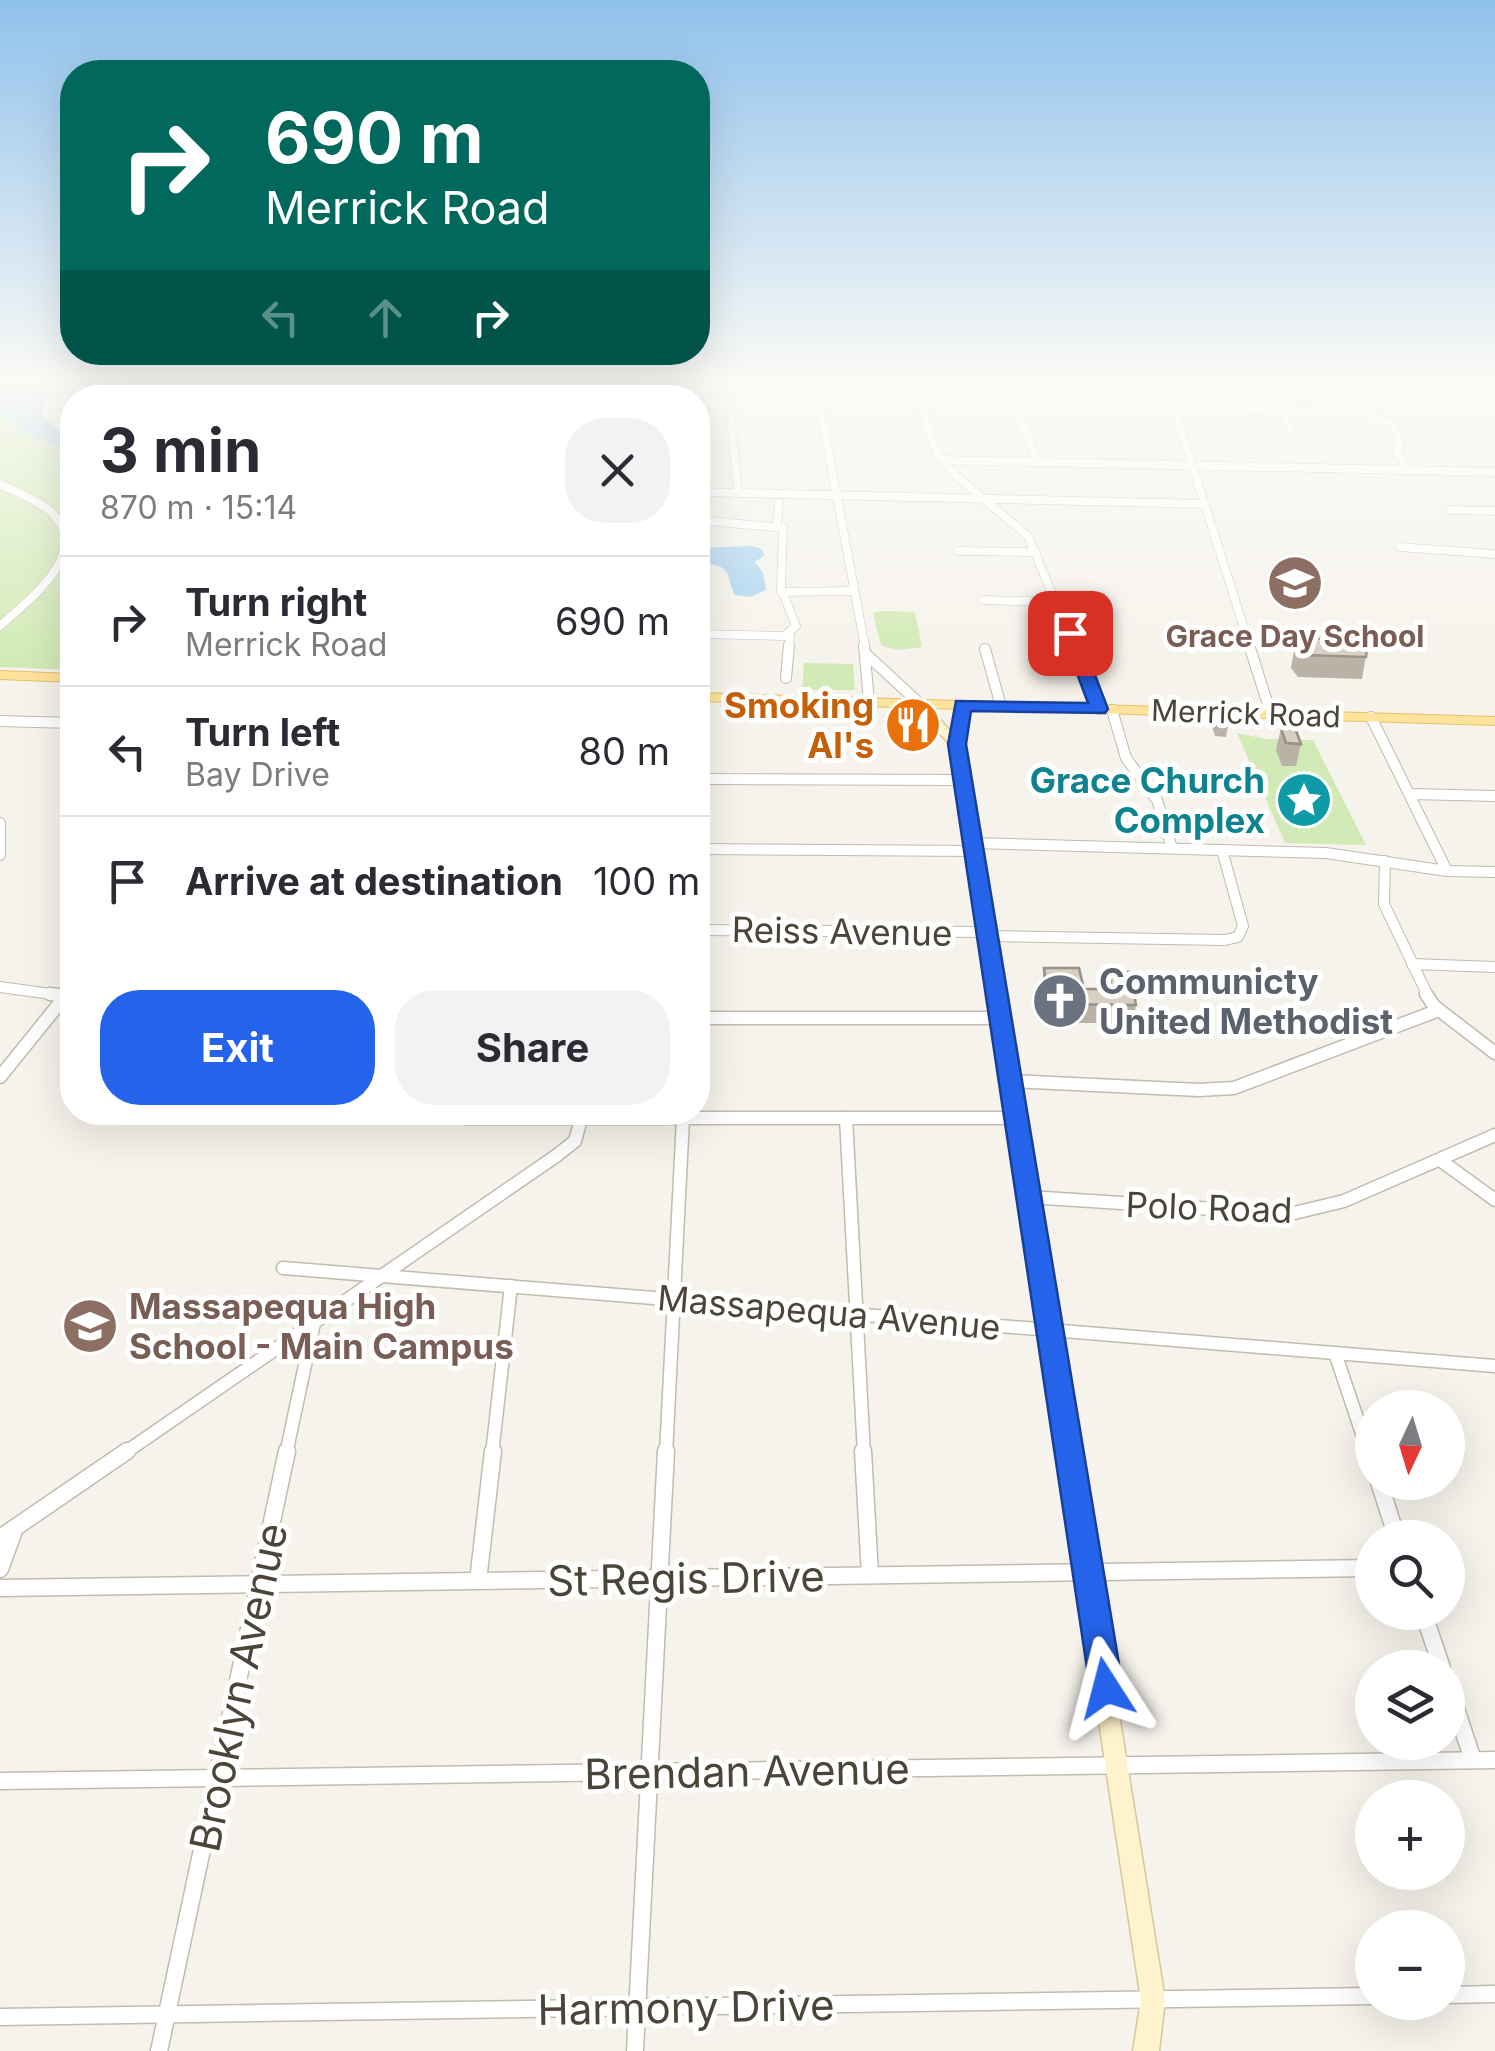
<!DOCTYPE html>
<html lang="en">
<head>
<meta charset="utf-8">
<style>
	body { margin:0; font-family:Inter,sans-serif; background:#f2f2f3; color:#2b2b33; height:100vh; display:flex; flex-direction:column; font-size:38px; white-space:nowrap }
	* { box-sizing:border-box; margin:0 }
	p { font-size:32px; color:#7c7c81 }
	.icon { flex:none; width:55px; height:55px; fill:none; stroke:currentColor; stroke-width:2; stroke-linecap:round; stroke-linejoin:round }
	.map { position:relative; flex:1; overflow:hidden }
	.details { position:absolute; left:60px; top:385px; width:650px; height:740px; display:flex; flex-direction:column; background:#fff; border-radius:40px; box-shadow:0 10px 40px #0002 }
	.details>* { flex:none }
	.banner { position:absolute; left:60px; top:60px; width:650px; height:305px; border-radius:40px; box-shadow:0 10px 40px #0002; background:#00695c; color:#fff; overflow:hidden }
	.needle { width:65px; rotate:184deg }
	.controls { position:absolute; left:1355px; top:1390px; display:grid; gap:20px }
	.controls a { display:grid; place-items:center; width:110px; height:110px; border-radius:50%; background:#fff; box-shadow:0 10px 40px #0002; font-size:50px }
	.pin { position:absolute; display:grid; place-items:center; width:85px; height:85px; color:#fff; margin:-42px; border-radius:20px; box-shadow:0 5px 15px #0006 }
	.me { position:absolute; width:110px; margin:-55px; rotate:351deg; stroke-linejoin:round; filter:drop-shadow(0 0 8px #0008) }
	.turn { display:flex; align-items:center; gap:35px; height:210px; padding:0 40px; font-size:45px }
	.turn .icon { width:130px; height:130px; stroke-width:2.5 }
	.turn b { display:block; font-size:70px; line-height:85px }
	.lanes { display:flex; align-items:center; height:95px; padding:0 40px; background:#0003; justify-content:center; gap:50px; direction:ltr }
	.lanes .off { opacity:.35 }
	.round { display:grid; place-items:center; flex:none; width:105px; height:105px; border-radius:40px; background:#f2f2f3 }
	.summary { display:flex; align-items:center; justify-content:space-between; height:170px; padding:0 40px }
	h1 { font-size:60px; font-weight:700; line-height:75px }
	.cta { display:flex; gap:20px; margin-top:auto; padding:20px 40px }
	.cta a { flex:1; height:115px; border-radius:40px; background:#2563eb; color:#fff; font-size:40px; font-weight:700; line-height:115px; text-align:center }
	.cta a+a { background:#f2f2f3; color:#2b2b33 }
	ul { padding:0; list-style:none }
	li { display:flex; align-items:center; gap:30px; height:130px; padding:0 40px; border-top:2px solid #e1e1e2 }
	li div { flex:1 }
	li b { display:block; font-size:38px }
	li em { font-style:normal }
	.map>svg:first-child { display:block }
	.green { fill:#d2eab5 }
	.water { fill:#a9d4f2 }
	.lines { fill:none; stroke-linecap:round; stroke-linejoin:round }
	.minor-far3-casing { stroke:#c2bbae; stroke-width:9 }
	.minor-far2-casing { stroke:#c2bbae; stroke-width:12 }
	.minor-far1-casing { stroke:#c2bbae; stroke-width:15 }
	.minor-casing { stroke:#c2bbae; stroke-width:19 }
	.secondary-casing { stroke:#d6c79b; stroke-width:3 }
	.primary-casing { stroke:#e6c16a; stroke-width:2 }
	.minor-far3 { stroke:#fff; stroke-width:8 }
	.minor-far2 { stroke:#fff; stroke-width:10 }
	.minor-far1 { stroke:#fff; stroke-width:12 }
	.minor { stroke:#fff; stroke-width:16 }
	.secondary { fill:#fff3cd; fill-rule:evenodd }
	.primary { fill:#ffe39c; fill-rule:evenodd }
	.wall { fill:#bab2a6 }
	.building { fill:#d8cfc1; stroke:#979187; stroke-width:2.5 }
	.route { fill:#2563eb; stroke:#184099; stroke-width:2.5 }
	.labels { text-anchor:middle; dominant-baseline:central; stroke-width:10; stroke-linejoin:round; paint-order:stroke }
	.far-education-label { font-size:30px; font-weight:bold; fill:#785e54; stroke:#fff }
	.far-street-label { font-size:30px; fill:#4b4439; stroke:#fff }
	.food-label { font-size:35px; font-weight:bold; fill:#c56008; stroke:#fff; text-anchor:end }
	.culture-label { font-size:35px; font-weight:bold; fill:#0d838f; stroke:#fff; text-anchor:end }
	.street-label { font-size:35px; fill:#4b4439; stroke:#fff }
	.worship-label { font-size:35px; font-weight:bold; fill:#5b616d; stroke:#fff; text-anchor:start }
	.education-label { font-size:35px; font-weight:bold; fill:#785e54; stroke:#fff; text-anchor:start }
	.near-street-label { font-size:42px; fill:#4b4439; stroke:#fff }
</style>
</head>
<body>
<div class="map">
<svg width="1495" height="2051" viewBox="0 0 1495 2051">
	<rect width="100%" height="100%" fill="#f6f3ec"/>
	<!-- green -->
	<g class="green">
		<path d="M0,410L23,433L72,451V670L0,667Z"/>
		<path d="M881,611L915,612L922,647L897,650L881,645L873,613Z"/>
		<path d="M804,663L853,664L855,690H802Z"/>
		<path d="M1237,733L1266,739L1313,740L1366,845L1285,843Z"/>
	</g>
	<!-- water -->
	<g class="water">
		<path d="M0,379H56L42,407L43,416L57,429L72,436V451L23,433L0,410Z"/>
		<path d="M751,546L760,548L765,555L755,562L763,573L766,590L750,597L735,595C724,575 736,565 698,563V548Z"/>
	</g>
	<g class="lines">
		<!-- minor-far3 casing -->
		<g class="minor-far3-casing">
			<g id="minor-far3">
				<path d="M727,379L738,493"/>
				<path d="M815,379L865,647"/>
				<path d="M912,379L936,451L955,475L1028,536L1074,647"/>
				<path d="M1003,379L1038,462"/>
				<path d="M1165,379L1250,647"/>
				<path d="M223,391L280,390"/>
				<path d="M548,397L550,379"/>
				<path d="M110,398L121,379"/>
				<path d="M368,398L373,379"/>
				<path d="M458,398L462,379"/>
				<path d="M517,398L638,396"/>
				<path d="M638,398L639,379"/>
				<path d="M1016,409L1197,408L1368,414L1391,424L1400,441L1397,451L1408,470"/>
				<path d="M1283,412L1291,430"/>
				<path d="M943,460L1495,472"/>
				<path d="M0,484C16,492 36,499 50,511C95,551 29,600 0,626"/>
				<path d="M698,492L1205,504"/>
				<path d="M1450,510L1495,511"/>
				<path d="M698,520L783,528L781,588L796,626L784,636L698,634"/>
				<path d="M777,525L779,503"/>
				<path d="M1400,547L1495,554"/>
				<path d="M958,551L1036,552"/>
				<path d="M781,592L854,591"/>
				<path d="M983,600L1059,602"/>
				<path d="M789,647L790,634"/>
			</g>
		</g>
		<!-- minor-far2 casing -->
		<g class="minor-far2-casing">
			<g id="minor-far2">
				<path d="M864,645L869,702"/>
				<path d="M1073,645L1099,709"/>
				<path d="M1249,645L1271,714"/>
				<path d="M985,649L1001,706"/>
				<path d="M866,654L920,704"/>
				<path d="M786,678L789,645"/>
				<path d="M1112,710L1126,758L1157,800L1172,848"/>
				<path d="M1371,717L1447,871"/>
				<path d="M0,721L72,723"/>
				<path d="M698,779L963,780"/>
				<path d="M1412,794L1495,796"/>
				<path d="M0,823V855"/>
				<path d="M973,843L1326,853L1447,871L1495,872"/>
				<path d="M698,849L974,851"/>
				<path d="M1385,861L1384,904L1428,996"/>
				<path d="M698,930L987,932"/>
				<path d="M988,936L1225,940L1238,937L1243,926L1222,850"/>
				<path d="M1412,964L1495,967"/>
				<path d="M0,987L65,996"/>
				<path d="M65,996L72,988"/>
			</g>
		</g>
		<!-- minor-far1 casing -->
		<g class="minor-far1-casing">
			<g id="minor-far1">
				<path d="M50,994L65,996"/>
				<path d="M1426,994L1434,1006L1495,1053"/>
				<path d="M698,1018H1001"/>
				<path d="M0,1077L67,994"/>
				<path d="M1010,1081L1199,1090L1234,1088L1439,1010"/>
				<path d="M465,1118H1015"/>
				<path d="M846,1118L864,1454"/>
				<path d="M1440,1160L1495,1200"/>
				<path d="M1029,1197L1290,1214L1344,1201L1495,1135"/>
				<path d="M283,1268L1495,1366"/>
				<path d="M1335,1353L1369,1454"/>
				<path d="M123,1454L556,1156L575,1141L583,1112"/>
				<path d="M286,1454L314,1323"/>
				<path d="M492,1454L511,1286"/>
				<path d="M666,1454L683,1118"/>
			</g>
		</g>
		<!-- minor casing -->
		<g class="minor-casing">
			<g id="minor">
				<path d="M863,1451L870,1575"/>
				<path d="M1368,1451L1372,1464"/>
				<path d="M1379,1482L1397,1538"/>
				<path d="M0,1538L127,1451"/>
				<path d="M0,1569L15,1528"/>
				<path d="M478,1581L493,1451"/>
				<path d="M0,1588L1372,1568"/>
				<path d="M1423,1612L1442,1668"/>
				<path d="M1448,1685L1473,1760"/>
				<path d="M0,1781L1495,1760"/>
				<path d="M1448,1995L1495,1994"/>
				<path d="M0,2017L1372,1996"/>
				<path d="M159,2051L287,1451"/>
				<path d="M635,2051L666,1451"/>
			</g>
		</g>
		<!-- secondary casing -->
		<g class="secondary-casing">
			<path id="secondary" d="M920,700L924,701L952,733L956,705L962,701L968,705L963,745L1165,2000L1159,2051H1133L1141,2000L953,755L951,746L914,704Z"/>
		</g>
		<!-- primary casing -->
		<g class="primary-casing">
			<g id="primary">
				<path d="M0,671L72,674V682L0,679Z"/>
				<path d="M698,693L1495,717V725L698,701Z"/>
			</g>
		</g>
		<!-- minor-far3 -->
		<use href="#minor-far3" class="minor-far3"/>
		<!-- minor-far2 -->
		<use href="#minor-far2" class="minor-far2"/>
		<!-- minor-far1 -->
		<use href="#minor-far1" class="minor-far1"/>
		<!-- minor -->
		<use href="#minor" class="minor"/>
		<!-- secondary -->
		<use href="#secondary" class="secondary"/>
		<!-- primary -->
		<use href="#primary" class="primary"/>
	</g>
	<!-- wall -->
	<g class="wall">
		<path d="M1296,638L1367,649L1362,679L1298,677L1291,668Z"/>
		<path d="M1214,714L1228,725L1226,737L1215,736L1212,726Z"/>
		<path d="M1281,728L1301,744L1296,766H1282L1276,750Z"/>
		<path d="M1044,968L1084,989H1106L1108,971L1136,1005L1133,1023H1044L1042,986Z"/>
	</g>
	<!-- building -->
	<g class="building">
		<path d="M1296,638L1361,640L1367,649L1366,657L1303,655L1295,647Z"/>
		<path d="M1214,714L1225,715L1228,725H1217Z"/>
		<path d="M1281,728H1295L1301,744L1286,743Z"/>
		<path d="M1044,968H1079L1084,989H1112L1108,971L1130,972L1136,1005L1047,1004Z"/>
	</g>
	<!-- sky -->
	<linearGradient id="sky" x2="0" y2="1"><stop stop-color="#8fc1ec"/><stop offset="0.57" stop-color="#fbfaf6"/><stop offset="1" stop-color="#fbfaf6" stop-opacity="0"/></linearGradient>
	<rect width="1495" height="667" fill="url(#sky)"/>
	<!-- route -->
	<path class="route" d="M1070,628L1079,633L1108,709L1105,713L971,711L966,744L1123,1688L1118,1699L1106,1703L1095,1699L1090,1688L948,744L956,701L1088,703L1062,633Z"/>
	<!-- icons -->
	<defs>
		<g id="school-disc" transform="scale(2.875)"><circle r="9.5" fill="#8d6e63" stroke="#fff"/><path d="M0-5L7-2L0 1L-7-2ZM-4 1L0 2.5L4 1V4Q0 6-4 4Z" fill="#fff"/></g>
		<g id="restaurant-disc" transform="scale(2.875)"><circle r="9.5" fill="#e8710a" stroke="#fff"/><path d="M-5-6h1v4h1v-4h1v4h1v-4h1v5L-1.5 .5V6h-2V.5L-5-1ZM5-6V6H3V1.5H1.5Q1.5-4 5-6Z" fill="#fff"/></g>
		<g id="sight-disc" transform="scale(2.875)"><circle r="9.5" fill="#0f9aa8" stroke="#fff"/><path d="M0-6L1.8-2.2L6-1.7L2.9 1.2L3.7 5.4L0 3.3L-3.7 5.4L-2.9 1.2L-6-1.7L-1.8-2.2Z" fill="#fff"/></g>
		<g id="church-disc" transform="scale(2.875)"><circle r="9.5" fill="#6b7280" stroke="#fff"/><path d="M-1.2-6h2.4v3.5h3.3v2.4h-3.3V6h-2.4V-.1h-3.3v-2.4h3.3Z" fill="#fff"/></g>
	</defs>
	<g fill-rule="evenodd">
		<use href="#school-disc" x="1295" y="583"/>
		<use href="#restaurant-disc" x="913" y="725"/>
		<use href="#sight-disc" x="1304" y="800"/>
		<use href="#church-disc" x="1060" y="1001"/>
		<use href="#school-disc" x="90" y="1326"/>
	</g>
	<g class="labels">
		<!-- far-education labels -->
		<g class="far-education-label">
			<text x="1295" y="636">Grace Day School</text>
		</g>
		<!-- far-street labels -->
		<g class="far-street-label">
			<text transform="translate(1246 713) rotate(2)">Merrick Road</text>
		</g>
		<!-- food labels -->
		<g class="food-label">
			<text x="874" y="705">Smoking<tspan x="874" dy="40">Al's</tspan></text>
		</g>
		<!-- culture labels -->
		<g class="culture-label">
			<text x="1265" y="780">Grace Church<tspan x="1265" dy="40">Complex</tspan></text>
		</g>
		<!-- street labels -->
		<g class="street-label">
			<text transform="translate(842 931) rotate(1)">Reiss Avenue</text>
			<text transform="translate(1209 1207) rotate(2)">Polo Road</text>
			<text transform="translate(829 1312) rotate(5)">Massapequa Avenue</text>
		</g>
		<!-- worship labels -->
		<g class="worship-label">
			<text x="1099" y="981">Communicty<tspan x="1099" dy="40">United Methodist</tspan></text>
		</g>
		<!-- education labels -->
		<g class="education-label">
			<text x="129" y="1306">Massapequa High<tspan x="129" dy="40">School - Main Campus</tspan></text>
		</g>
		<!-- near-street labels -->
		<g class="near-street-label">
			<text transform="translate(686 1578) rotate(-1)">St Regis Drive</text>
			<text transform="translate(238 1687) rotate(-78)">Brooklyn Avenue</text>
			<text transform="translate(747 1771) rotate(-1)">Brendan Avenue</text>
			<text transform="translate(686 2007) rotate(-1)">Harmony Drive</text>
		</g>
	</g>
</svg>
<div class="controls">
<a><svg class="needle" viewBox="-14 -14 28 28"><path d="M0-13l5 13h-10z" fill="#e53935"/><path d="M0 13l5-13h-10z" fill="#7c7c81"/></svg></a>
<a><svg class="icon" aria-label="search" viewBox="0 0 24 24"><circle cx="10" cy="10" r="6"/><path d="M15 15l6 6"/></svg></a>
<a><svg class="icon" aria-label="layers" viewBox="0 0 24 24"><path d="M12 4l9 5-9 5-9-5zM3 14l9 5 9-5"/></svg></a>
<a>+</a>
<a>−</a>
</div>
<div class="pin" style="left:1070px;top:633px;background:#d93025"><svg class="icon" aria-label="arrive" viewBox="0 0 24 24"><path d="M6 21V4h12l-3 4 3 4H6"/></svg></div>
<svg class="me" style="left:1106px;top:1688px" viewBox="-20 -20 40 40"><path d="M0-17L14 15 0 8-14 15z" fill="#2563eb" stroke="#fff" stroke-width="4"/></svg>
<div class="banner">
<div class="turn"><svg class="icon" aria-label="right" viewBox="0 0 24 24"><path d="M7 20v-9h11M14 6l5 5-5 5"/></svg><div><b>690 m</b>Merrick Road</div></div>
<div class="lanes"><svg class="icon off" aria-label="left" viewBox="0 0 24 24"><path d="M17 20v-9H6M10 6l-5 5 5 5"/></svg><svg class="icon off" aria-label="ahead" viewBox="0 0 24 24"><path d="M12 20V5M6 11l6-6 6 6"/></svg><svg class="icon" aria-label="right" viewBox="0 0 24 24"><path d="M7 20v-9h11M14 6l5 5-5 5"/></svg></div>
</div>
<section class="details">
<div class="summary"><div><h1>3 min</h1><p>870 m · 15:14</p></div><a class="round"><svg class="icon" aria-label="close" viewBox="0 0 24 24"><path d="M6 6l12 12M18 6L6 18"/></svg></a></div>
<ul>
<li><svg class="icon" aria-label="right" viewBox="0 0 24 24"><path d="M7 20v-9h11M14 6l5 5-5 5"/></svg><div><b>Turn right</b><p>Merrick Road</p></div><em>690 m</em></li>
<li><svg class="icon" aria-label="left" viewBox="0 0 24 24"><path d="M17 20v-9H6M10 6l-5 5 5 5"/></svg><div><b>Turn left</b><p>Bay Drive</p></div><em>80 m</em></li>
<li><svg class="icon" aria-label="arrive" viewBox="0 0 24 24"><path d="M6 21V4h12l-3 4 3 4H6"/></svg><div><b>Arrive at destination</b></div><em>100 m</em></li>
</ul>
<div class="cta"><a>Exit</a><a>Share</a></div>
</section>
</div>
</body>
</html>
